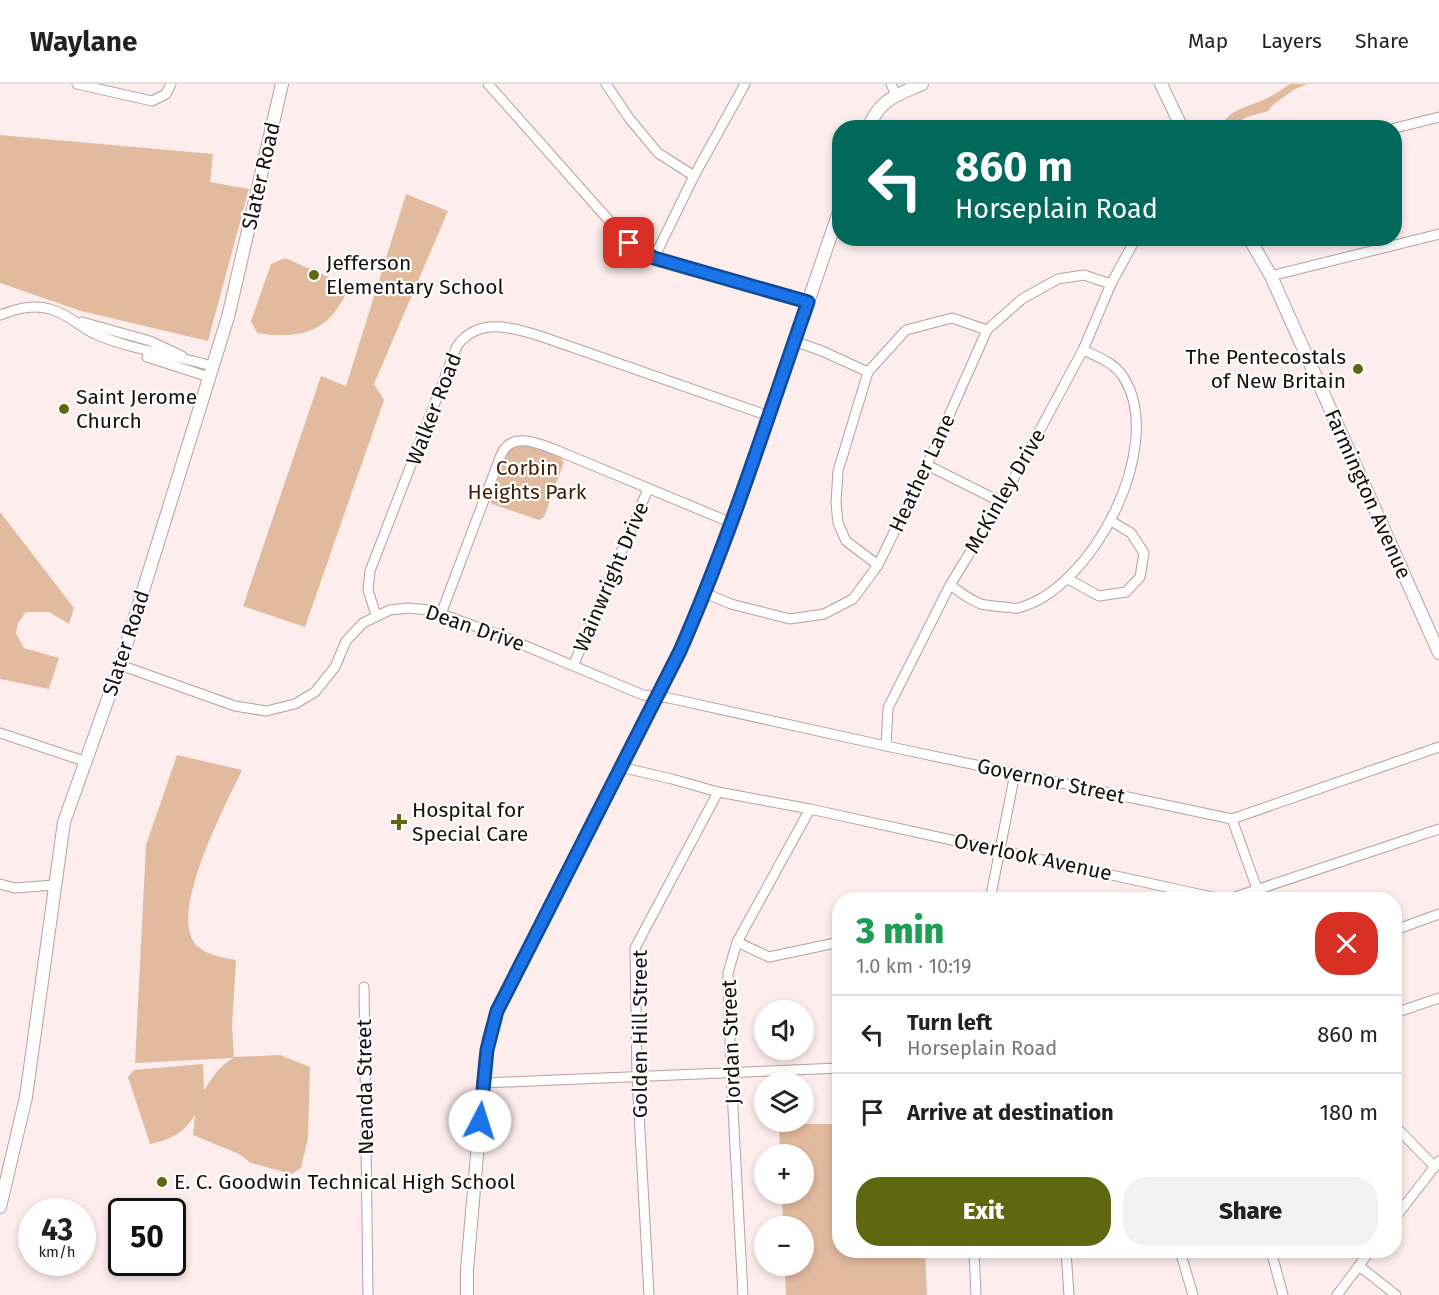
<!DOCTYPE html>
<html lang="en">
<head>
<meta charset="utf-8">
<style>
	body { margin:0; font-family:"Fira Sans",sans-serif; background:#f2f2f2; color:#222; height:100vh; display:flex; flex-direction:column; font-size:22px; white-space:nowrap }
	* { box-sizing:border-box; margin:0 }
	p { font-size:20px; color:#767676 }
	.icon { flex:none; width:33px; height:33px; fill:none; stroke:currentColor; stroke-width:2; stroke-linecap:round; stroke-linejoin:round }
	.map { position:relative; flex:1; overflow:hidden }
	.details { position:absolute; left:832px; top:808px; width:570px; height:366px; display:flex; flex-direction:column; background:#fff; border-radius:24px; box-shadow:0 3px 9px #0003 }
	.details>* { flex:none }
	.top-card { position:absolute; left:832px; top:36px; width:570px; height:126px; border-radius:24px; box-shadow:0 3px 9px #0003; background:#00695c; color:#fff; overflow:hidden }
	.tools { position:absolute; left:754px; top:916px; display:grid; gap:12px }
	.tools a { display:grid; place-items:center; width:60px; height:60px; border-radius:50%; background:#fff; box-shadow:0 3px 9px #0003; font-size:30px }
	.speed { position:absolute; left:18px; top:1114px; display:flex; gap:12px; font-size:30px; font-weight:700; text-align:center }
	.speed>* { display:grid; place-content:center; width:78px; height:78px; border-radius:50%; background:#fff; box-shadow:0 3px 9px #0003; line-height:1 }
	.speed small { font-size:15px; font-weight:400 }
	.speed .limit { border:3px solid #111; border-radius:9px; background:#fff; color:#111 }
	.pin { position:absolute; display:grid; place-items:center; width:51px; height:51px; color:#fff; margin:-26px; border-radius:12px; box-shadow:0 3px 9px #0006 }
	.me { position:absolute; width:66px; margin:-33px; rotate:5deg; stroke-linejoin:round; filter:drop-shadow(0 0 4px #0008) }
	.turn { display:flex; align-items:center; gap:21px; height:126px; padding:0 24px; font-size:27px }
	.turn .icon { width:78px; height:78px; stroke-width:2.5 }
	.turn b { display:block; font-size:42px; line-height:51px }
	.round { display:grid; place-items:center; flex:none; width:63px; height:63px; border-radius:24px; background:#f2f2f2 }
	.head { display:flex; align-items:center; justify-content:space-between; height:102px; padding:0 24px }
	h1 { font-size:36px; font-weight:800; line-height:45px; color:#1e9e55 }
	.button { display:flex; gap:12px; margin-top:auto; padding:12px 24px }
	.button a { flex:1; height:69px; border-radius:24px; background:#5e680e; color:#fff; font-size:24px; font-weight:800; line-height:69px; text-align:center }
	.button a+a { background:#f2f2f2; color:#222 }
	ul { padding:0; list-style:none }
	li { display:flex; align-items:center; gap:18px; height:78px; padding:0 24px; border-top:2px solid #e0e0e0 }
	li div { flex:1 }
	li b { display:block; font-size:22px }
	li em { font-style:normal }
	header { display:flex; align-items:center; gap:36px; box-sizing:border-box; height:84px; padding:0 30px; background:#fff; border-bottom:2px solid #e0e0e0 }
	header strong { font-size:28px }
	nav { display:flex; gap:33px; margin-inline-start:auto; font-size:21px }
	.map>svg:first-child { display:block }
	.green { fill:#e2bb9f }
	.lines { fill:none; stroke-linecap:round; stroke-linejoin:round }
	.minor-casing { stroke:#b89f9f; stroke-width:11 }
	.major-casing { stroke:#b89f9f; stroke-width:14 }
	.minor { stroke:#fff; stroke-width:9 }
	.major { stroke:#fff; stroke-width:12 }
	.route-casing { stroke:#114b97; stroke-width:15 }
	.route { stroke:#1a73e8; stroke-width:10 }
	.poi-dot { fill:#5e680e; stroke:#fff; stroke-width:2 }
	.labels { text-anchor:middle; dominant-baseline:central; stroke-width:4.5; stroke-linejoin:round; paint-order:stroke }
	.street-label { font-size:21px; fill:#180f0f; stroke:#fff }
	.poi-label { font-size:21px; fill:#180f0f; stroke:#fff; text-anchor:start }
	.park-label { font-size:21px; fill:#462000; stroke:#fff }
</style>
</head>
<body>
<header>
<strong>Waylane</strong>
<nav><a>Map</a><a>Layers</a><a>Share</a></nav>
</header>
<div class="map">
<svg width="1439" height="1211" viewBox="0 0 1439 1211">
	<rect width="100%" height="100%" fill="#fdeded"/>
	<!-- green -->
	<g class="green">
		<path d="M1290,0H1308L1295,5L1274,20L1268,27L1247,33L1230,42L1224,38C1231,26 1248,22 1261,17C1271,13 1281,6 1290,0Z"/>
		<path d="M0,51L213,70L210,98L249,105L208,257L81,227L0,199Z"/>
		<path d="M406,110L448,127L374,300L384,316L305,543L243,522L321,292L346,302Z"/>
		<path d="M285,174L349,202C331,248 302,256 257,249L251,237L271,180Z"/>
		<path d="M527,360L560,373L564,378L544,433L539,436L492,420L490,416L509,366L513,362Z"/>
		<path d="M0,428L74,524L69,540L49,528H26L18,539L16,549L24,564L59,574L49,605L0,595Z"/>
		<path d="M177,671L242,686C227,719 166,831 197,862C207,871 224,874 236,876L232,942L234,973L280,971L310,983L308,1054L301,1084L292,1090L251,1079L239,1070L193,1051L195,1031C184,1049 170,1056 150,1060L128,993L134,986L203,980L204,1006C213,993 219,982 233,974L135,979L146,761Z"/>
		<path d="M779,1040H840V1167H925L927,1211H786L785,1182H804V1143H783L782,1110H804V1071H780Z"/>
	</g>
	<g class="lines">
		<!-- minor casing -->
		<g class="minor-casing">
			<g id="minor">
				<path d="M77,0L152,17L166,10L171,0"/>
				<path d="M488,0L629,159L654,174L808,217"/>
				<path d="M606,0L629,34L658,69L694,92"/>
				<path d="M891,0L896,11"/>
				<path d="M1395,44L1439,33"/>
				<path d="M654,174L694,92L745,0"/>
				<path d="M1271,192L1439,150"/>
				<path d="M0,231C16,225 33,220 50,225C67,229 80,243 95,250C132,266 174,271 212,282"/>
				<path d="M82,238L150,257L182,272"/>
				<path d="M794,257L822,267L868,288"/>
				<path d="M147,273L209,293"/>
				<path d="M927,381L1001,418"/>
				<path d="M878,481L846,457L838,439L836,419L838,387L868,288L906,246L952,234L987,246"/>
				<path d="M1068,495L1099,512L1126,508L1140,493L1144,469L1131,449L1111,437"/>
				<path d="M950,501C959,507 971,517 981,520C988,522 997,522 1004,523C1009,523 1014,525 1018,524C1093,505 1166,362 1124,294C1115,279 1098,273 1083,266"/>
				<path d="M705,509L731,520L790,535L824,530L853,515L878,481L927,381L987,246L1022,215L1058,195L1084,191L1111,200"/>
				<path d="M441,530L501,371C511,347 538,359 556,366L732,439"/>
				<path d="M376,531L368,506L370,487L457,262C479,232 514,244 543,253L769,332"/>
				<path d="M574,580L648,405"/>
				<path d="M120,581L235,622L266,627L295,620L315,608L335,583L346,557L363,539L390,526L408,524L430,526L502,552L643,611L669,614L886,662L1232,735L1439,663"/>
				<path d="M0,649L84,677"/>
				<path d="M886,662L888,624L950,501L1001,418L1083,266L1111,200L1136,154"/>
				<path d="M620,683L672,695L718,708L810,725L1226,816L1439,745"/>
				<path d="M1232,735L1261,816"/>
				<path d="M0,800L15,804L54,801"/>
				<path d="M990,816L1015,689"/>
				<path d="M1395,846L1439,830"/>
				<path d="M737,858L769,873L840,858"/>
				<path d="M364,903L368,1211"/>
				<path d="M1395,929L1439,914"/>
				<path d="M483,999L840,984"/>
				<path d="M1395,1042L1434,1082"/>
				<path d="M1395,1134L1439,1077"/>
				<path d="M974,1167L976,1211"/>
				<path d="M1066,1167L1069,1211"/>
				<path d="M1180,1167L1193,1211"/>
				<path d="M1271,1167L1283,1211"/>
				<path d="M1359,1182L1396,1211"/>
				<path d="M649,1211L637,993L635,864L718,708"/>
				<path d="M743,1211L731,988L728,889L737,858L810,725"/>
				<path d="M1337,1211L1370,1167"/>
			</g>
		</g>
		<!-- major casing -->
		<g class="major-casing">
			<g id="major">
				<path d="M1161,0L1182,44"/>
				<path d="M868,44C880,15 895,12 922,0"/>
				<path d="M1249,154L1271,192L1439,569"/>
				<path d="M0,1123L26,1013L64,738L120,581L228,233L282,0"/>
				<path d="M467,1211V1186L485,978L489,954L497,927L680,567L705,509L732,439L840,125"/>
			</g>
		</g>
		<!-- minor -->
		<use href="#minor" class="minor"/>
		<!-- major -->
		<use href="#major" class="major"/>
	</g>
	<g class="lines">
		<!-- route casing -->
		<g class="route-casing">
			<path id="route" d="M480,1037L487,966L497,927L680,567C730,453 767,335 808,218L654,174L629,159"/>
		</g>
		<!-- route -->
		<use href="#route" class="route"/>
	</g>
	<!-- markers -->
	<g class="poi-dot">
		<circle cx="314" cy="191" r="6"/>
		<circle cx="1358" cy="285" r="6"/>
		<circle cx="64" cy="325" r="6"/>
		<path d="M396 729h6v6h6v6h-6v6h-6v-6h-6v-6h6z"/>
		<circle cx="162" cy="1098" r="6"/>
	</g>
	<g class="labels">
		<!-- street labels -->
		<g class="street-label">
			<text transform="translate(261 92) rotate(-77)">Slater Road</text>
			<text transform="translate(434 325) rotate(-69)">Walker Road</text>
			<text transform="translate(922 389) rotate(-65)">Heather Lane</text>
			<text transform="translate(1005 407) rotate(-60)">McKinley Drive</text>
			<text transform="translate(1368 410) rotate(66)">Farmington Avenue</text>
			<text transform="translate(611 493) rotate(-67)">Wainwright Drive</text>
			<text transform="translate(475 544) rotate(19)">Dean Drive</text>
			<text transform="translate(126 559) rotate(-72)">Slater Road</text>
			<text transform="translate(1051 697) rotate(12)">Governor Street</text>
			<text transform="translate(1033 773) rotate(12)">Overlook Avenue</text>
			<text transform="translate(640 950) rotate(-90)">Golden Hill Street</text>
			<text transform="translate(731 958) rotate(-92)">Jordan Street</text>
			<text transform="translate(365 1003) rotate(-91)">Neanda Street</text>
		</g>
		<!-- poi labels -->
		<g class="poi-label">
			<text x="326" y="179">Jefferson<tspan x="326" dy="24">Elementary School</tspan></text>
			<text x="1346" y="273" text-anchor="end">The Pentecostals<tspan x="1346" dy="24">of New Britain</tspan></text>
			<text x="76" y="313">Saint Jerome<tspan x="76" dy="24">Church</tspan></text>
			<text x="412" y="726">Hospital for<tspan x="412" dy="24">Special Care</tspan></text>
			<text x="174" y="1098">E. C. Goodwin Technical High School</text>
		</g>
		<!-- park labels -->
		<g class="park-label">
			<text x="527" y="384">Corbin<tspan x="527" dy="24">Heights Park</tspan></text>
		</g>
	</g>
</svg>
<div class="tools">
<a><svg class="icon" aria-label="sound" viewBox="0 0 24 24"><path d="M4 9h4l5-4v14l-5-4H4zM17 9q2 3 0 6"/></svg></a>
<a><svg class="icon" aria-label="layers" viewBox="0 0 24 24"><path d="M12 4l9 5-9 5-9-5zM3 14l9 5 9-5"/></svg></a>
<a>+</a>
<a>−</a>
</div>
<div class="speed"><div>43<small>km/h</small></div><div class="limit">50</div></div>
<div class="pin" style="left:629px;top:159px;background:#d93025"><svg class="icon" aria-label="arrive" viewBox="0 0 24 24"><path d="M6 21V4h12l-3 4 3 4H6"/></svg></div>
<svg class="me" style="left:480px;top:1037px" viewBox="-20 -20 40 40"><circle r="19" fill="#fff"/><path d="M0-13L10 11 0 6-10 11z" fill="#1a73e8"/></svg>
<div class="top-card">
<div class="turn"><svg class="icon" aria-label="left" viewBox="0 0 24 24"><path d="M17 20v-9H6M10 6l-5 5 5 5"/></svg><div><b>860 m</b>Horseplain Road</div></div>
</div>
<section class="details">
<div class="head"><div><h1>3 min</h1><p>1.0 km · 10:19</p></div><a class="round" style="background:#d93025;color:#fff"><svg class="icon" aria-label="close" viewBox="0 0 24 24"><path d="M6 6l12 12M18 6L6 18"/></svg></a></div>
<ul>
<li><svg class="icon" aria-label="left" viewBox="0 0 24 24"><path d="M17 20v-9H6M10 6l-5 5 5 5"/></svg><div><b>Turn left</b><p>Horseplain Road</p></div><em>860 m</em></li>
<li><svg class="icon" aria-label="arrive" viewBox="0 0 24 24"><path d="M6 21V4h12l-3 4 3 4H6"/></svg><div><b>Arrive at destination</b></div><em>180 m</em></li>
</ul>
<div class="button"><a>Exit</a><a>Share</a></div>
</section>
</div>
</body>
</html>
